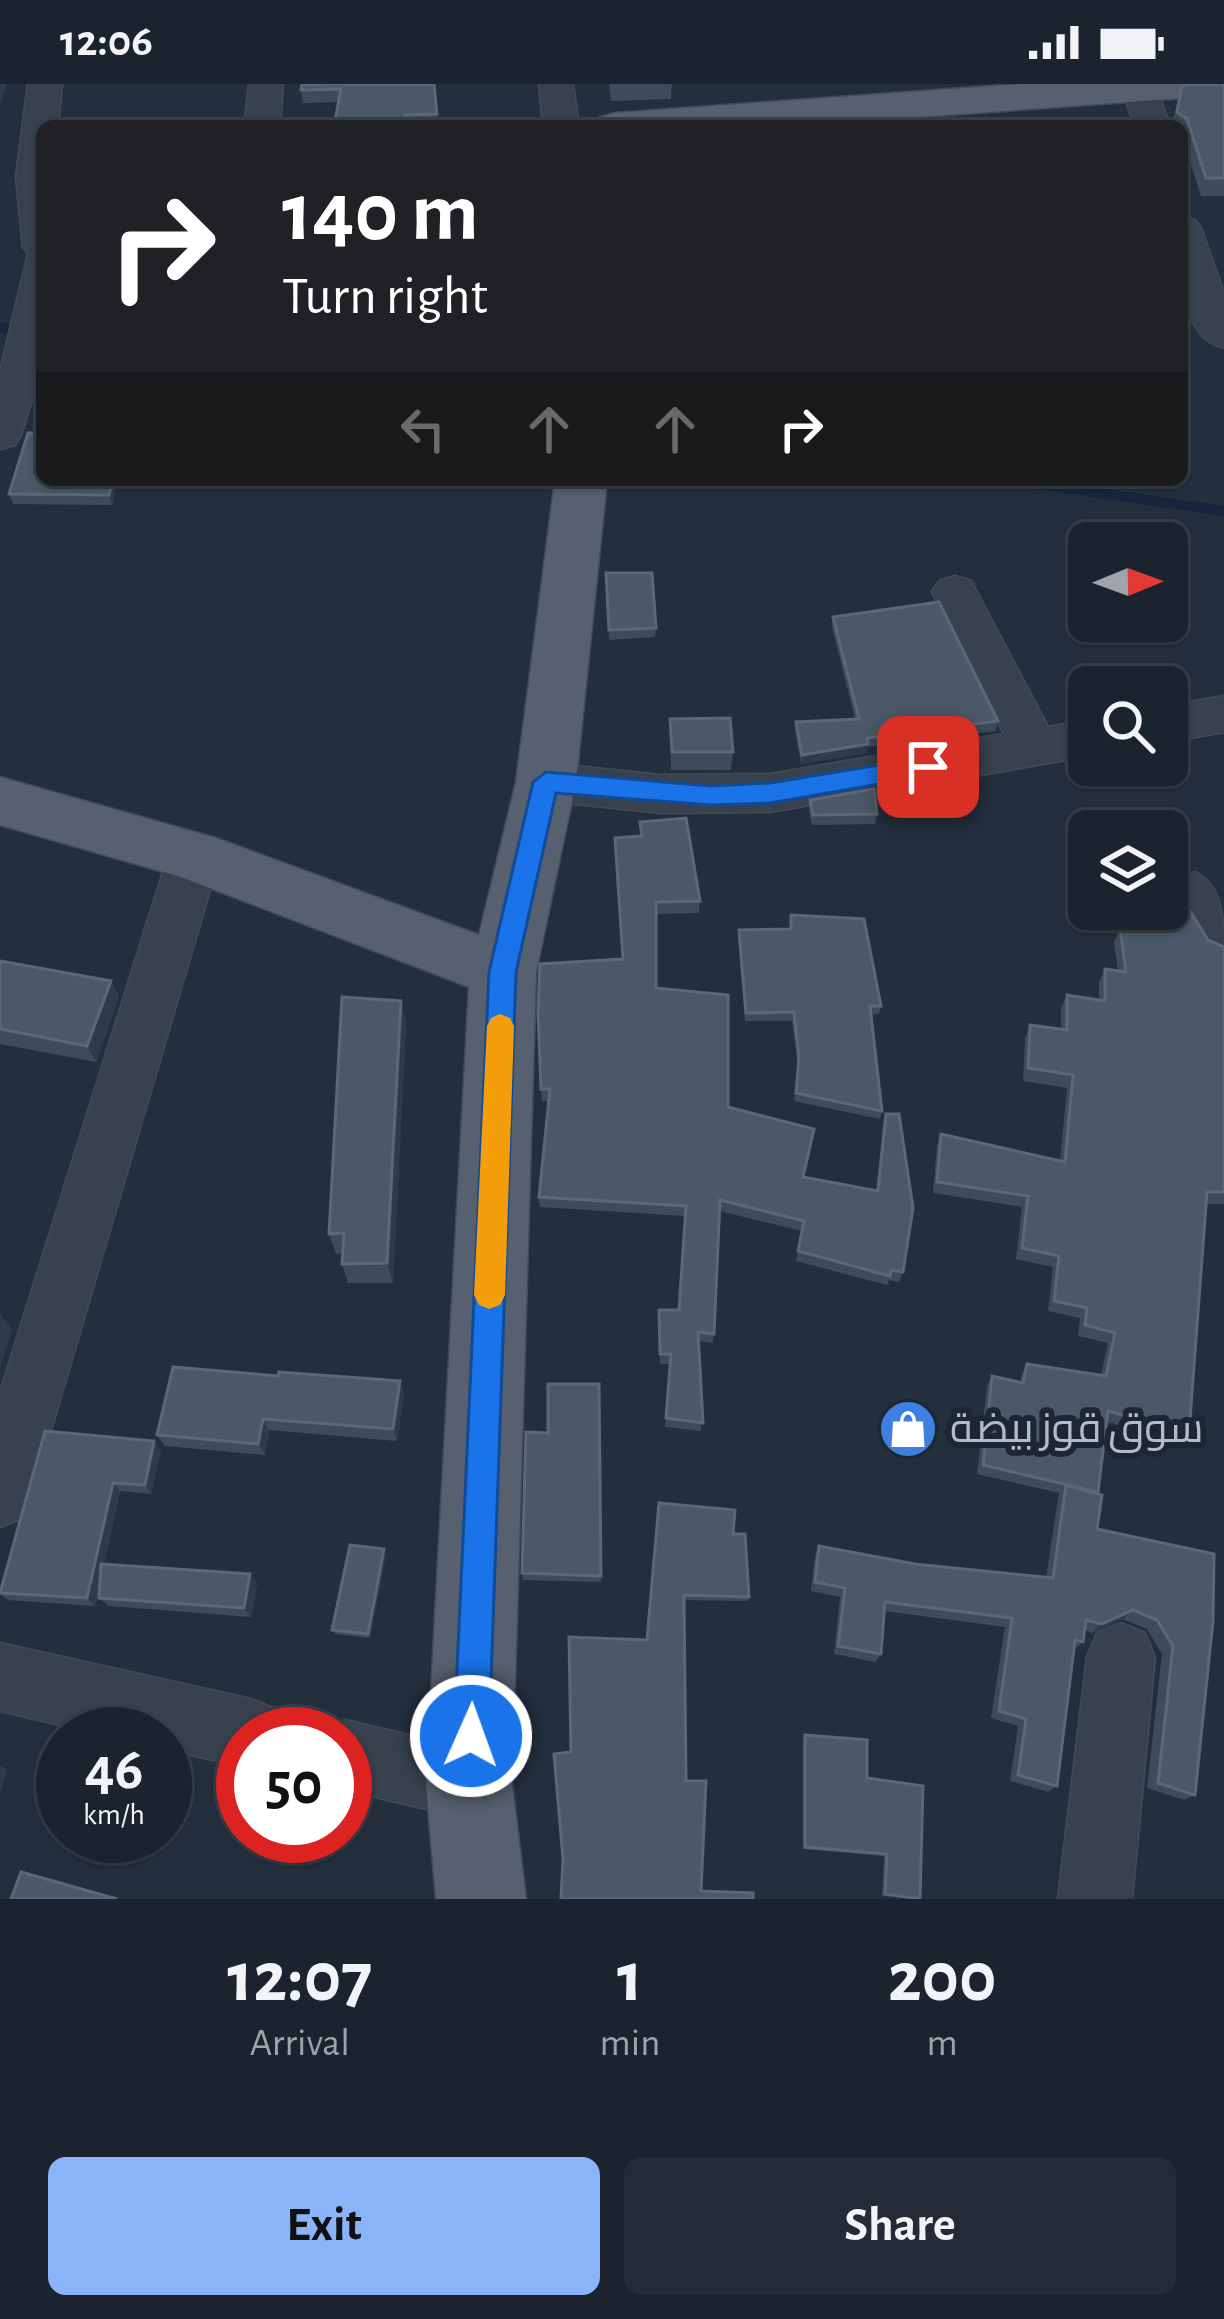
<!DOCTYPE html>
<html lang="en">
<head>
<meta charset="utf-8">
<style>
	body { margin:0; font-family:"Alegreya Sans",Cairo,sans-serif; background:#242b36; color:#f1f3f6; height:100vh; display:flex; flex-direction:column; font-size:45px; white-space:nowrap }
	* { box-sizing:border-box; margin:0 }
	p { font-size:39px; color:#a0a4aa }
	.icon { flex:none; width:66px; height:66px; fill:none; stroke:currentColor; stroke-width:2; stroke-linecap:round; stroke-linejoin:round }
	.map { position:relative; height:1815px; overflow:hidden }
	.panel { display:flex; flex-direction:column; background:#1b232e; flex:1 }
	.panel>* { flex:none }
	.banner { position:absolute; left:36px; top:36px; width:1152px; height:366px; border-radius:18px; box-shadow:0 3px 9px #0004,0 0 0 3px #39404a; background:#202124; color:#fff; overflow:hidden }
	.needle { width:78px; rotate:89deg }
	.buttons { position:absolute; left:1068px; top:438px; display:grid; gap:24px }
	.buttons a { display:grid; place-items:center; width:120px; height:120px; border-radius:18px; background:#1b232e; box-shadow:0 3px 9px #0004,0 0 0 3px #39404a; font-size:60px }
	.speed { position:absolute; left:36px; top:1623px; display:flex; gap:24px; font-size:60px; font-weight:700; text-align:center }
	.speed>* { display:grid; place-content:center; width:156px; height:156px; border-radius:50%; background:#1b232e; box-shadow:0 3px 9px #0004,0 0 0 3px #39404a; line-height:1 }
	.speed small { font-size:30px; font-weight:400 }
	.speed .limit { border:18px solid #d22; background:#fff; color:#111 }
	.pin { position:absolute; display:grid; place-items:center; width:102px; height:102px; color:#fff; margin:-51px; border-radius:24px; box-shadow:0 6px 18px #0006 }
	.me { position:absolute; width:132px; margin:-66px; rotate:2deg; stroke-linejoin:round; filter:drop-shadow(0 0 9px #0008) }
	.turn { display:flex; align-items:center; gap:42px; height:252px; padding:0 48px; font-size:54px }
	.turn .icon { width:156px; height:156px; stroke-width:2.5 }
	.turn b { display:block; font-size:84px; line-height:102px }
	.lanes { display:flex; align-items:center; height:114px; padding:0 48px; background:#0003; justify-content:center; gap:60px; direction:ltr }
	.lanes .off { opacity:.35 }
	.eta { display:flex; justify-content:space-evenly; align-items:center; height:204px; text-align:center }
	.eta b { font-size:72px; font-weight:600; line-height:84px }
	.primary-button { display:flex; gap:24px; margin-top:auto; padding:24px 48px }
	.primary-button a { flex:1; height:138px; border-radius:18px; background:#8ab4f8; color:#111; font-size:48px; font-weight:600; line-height:138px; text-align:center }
	.primary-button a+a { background:#242b36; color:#f1f3f6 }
	.status { display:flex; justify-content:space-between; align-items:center; height:84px; padding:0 60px; background:#1b232e; direction:ltr }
	.status svg { height:33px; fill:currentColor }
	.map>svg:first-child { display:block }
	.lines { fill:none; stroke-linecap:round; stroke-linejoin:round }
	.stream { stroke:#17263c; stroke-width:10 }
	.minor-casing { stroke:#414a57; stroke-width:3 }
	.major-casing { stroke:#414a57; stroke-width:3 }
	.minor { fill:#38414e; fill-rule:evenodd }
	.major { fill:#56606e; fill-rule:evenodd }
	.wall { fill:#3f4b5c }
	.shaded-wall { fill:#2f3b4b }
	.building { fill:#4b5868; stroke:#5c6777; stroke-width:3 }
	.route { fill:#1a73e8; stroke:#114b97; stroke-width:3 }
	.slow { fill:#f59e0b }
	.labels { text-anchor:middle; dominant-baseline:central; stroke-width:12; stroke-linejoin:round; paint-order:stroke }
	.poi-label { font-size:42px; fill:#b4bcc9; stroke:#1d2633; text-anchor:start }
</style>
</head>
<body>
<div class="status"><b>12:06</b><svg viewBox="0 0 49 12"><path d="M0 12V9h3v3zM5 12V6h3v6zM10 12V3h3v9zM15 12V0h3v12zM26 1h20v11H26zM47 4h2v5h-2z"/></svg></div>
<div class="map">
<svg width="1224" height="1815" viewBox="0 0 1224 1815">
	<rect width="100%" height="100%" fill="#242f3e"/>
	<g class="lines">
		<!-- stream -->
		<g class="stream">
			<path d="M0,244L42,247"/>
			<path d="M1008,396L1224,427"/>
		</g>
		<!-- minor casing -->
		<g class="minor-casing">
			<g id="minor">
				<path d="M28,0H62L58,42H42V284L21,351L15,361L0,365V287L28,170L23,163L16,93Z"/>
				<path d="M249,0H283L280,42H244Z"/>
				<path d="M539,0H573L579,42H543Z"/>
				<path d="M1121,0H1155L1170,42H1134Z"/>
				<path d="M1182,133L1195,136L1201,144L1224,209V264C1174,252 1182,172 1182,133Z"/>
				<path d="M955,492L971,497L1048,643L1089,636V672L770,728L662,729L546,717L528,711L521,698L528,685L546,679L662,691L770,690L1004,650L932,508L939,497Z"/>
				<path d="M1224,612V648L1167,658V622Z"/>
				<path d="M194,752L212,758L220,772L32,1411L23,1434L0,1443V1308L168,772L176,758Z"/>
				<path d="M1195,788C1224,802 1224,837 1224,874L1205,867L1169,809L1177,794Z"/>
				<path d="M1121,1539L1145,1549L1155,1573L1132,1815H1058L1087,1573L1097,1549Z"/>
				<path d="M0,1559L251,1615L276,1625L286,1650H243V1683L165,1665V1650H99L0,1627Z"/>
				<path d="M345,1636L469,1665L494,1675L504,1700L494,1725L469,1735L345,1706V1650H319Z"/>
			</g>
		</g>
		<!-- major casing -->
		<g class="major-casing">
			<g id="major">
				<path d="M1020,0H1219L1213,9L1198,13L794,42H593L600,33L615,29Z"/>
				<path d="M555,396H607L576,698L536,888L512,1700L526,1815H436L426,1700L469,903L181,793L0,741V693L216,754L479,851L516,698Z"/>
			</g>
		</g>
		<!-- minor -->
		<use href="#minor" class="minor"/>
		<!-- major -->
		<use href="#major" class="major"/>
	</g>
	<!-- wall -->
	<g class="wall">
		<path d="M435,0L438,42H334L338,18L303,19L301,6Z"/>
		<path d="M609,0H672L671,15L611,17Z"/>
		<path d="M1224,0V112H1201L1182,53V42H1172L1177,19L1182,2Z"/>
		<path d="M118,396L112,421L13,420L9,410Z"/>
		<path d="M606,489L656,544L655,553L609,556Z"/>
		<path d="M833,533L998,637L995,647L867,663L866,669L801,680L795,647L796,638L855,635L832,543Z"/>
		<path d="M670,635L733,668L731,686H671Z"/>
		<path d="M1168,652L1184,681L1180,690L1119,694L1115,681H1167Z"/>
		<path d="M810,716L877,730L875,740L812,741L809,726Z"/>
		<path d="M640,738L700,817L699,829L656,830V904L728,1023L803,1093L876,1107L883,1042L886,1030L903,1188L899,1198L889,1196L887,1201L796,1177L802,1147L719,1127L713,1259L699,1257L701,1347L665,1343L671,1280H660L659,1235L679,1226L685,1132L540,1123L539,1113L549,1017H542L541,1005L622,875L615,767L640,753Z"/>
		<path d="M1172,798L1208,856L1224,863V1120H1206L1189,1349L1181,1358L1107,1338L1098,1408L1097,1445L1214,1470L1195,1711L1184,1716L1147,1704L1162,1570L1147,1545L1123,1535L1092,1549L1084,1546L1083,1558L1074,1566L1057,1702L1048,1708L1010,1697L1018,1642L991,1634L1005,1543L884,1527L881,1570L875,1578L834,1570L840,1513L811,1507L815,1472L819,1462L915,1480L1046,1493L1059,1409L977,1390L987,1302L992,1292L1020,1298L1022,1290L1027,1280L1101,1291L1108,1259L1078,1252L1080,1234L1048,1227L1053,1183L1016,1175L1022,1123L933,1109L937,1062L941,1050L1060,1077L1067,1004L1023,997L1025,954L1030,941L1061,946V924L1067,911L1099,916V898L1105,885L1118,887L1114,858L1120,844L1157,846L1147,825H1167Z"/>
		<path d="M791,831L881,922L879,930L871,931L882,1027L880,1035L794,1017L798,982L792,937H745L738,855L739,846L790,845Z"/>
		<path d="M0,877L111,897L119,913L96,978L0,960Z"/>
		<path d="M401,917L406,940L393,1199H348L342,1180L343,1169L336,1170L329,1150Z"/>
		<path d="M599,1300L601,1498L523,1496L522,1489L548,1349Z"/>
		<path d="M404,1309L397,1357L269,1346L265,1371L165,1362L157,1351Z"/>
		<path d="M45,1347L161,1366L151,1410L120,1407L104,1480L250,1490L257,1499L251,1533L109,1522L99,1514L100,1502L95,1522L8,1516L0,1510V1504Z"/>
		<path d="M733,1450L749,1513L748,1517L684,1516L686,1697L701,1807L561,1815L571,1668L647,1556Z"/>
		<path d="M386,1470L370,1554L335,1550L332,1546Z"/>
		<path d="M805,1651L867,1694L920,1815L882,1812L884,1772L803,1765V1654Z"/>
	</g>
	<!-- shaded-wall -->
	<g class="shaded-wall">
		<path d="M0,0H7L0,20Z"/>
		<path d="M113,396H118L112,421L109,411Z"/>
		<path d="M868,660L866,669L801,680L802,671Z"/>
		<path d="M111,897L119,913L96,978L87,962Z"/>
		<path d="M401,917L406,940L393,1199L387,1179Z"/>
		<path d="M0,1229L12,1245L0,1285Z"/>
		<path d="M400,1297L404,1309L397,1357L393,1345Z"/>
		<path d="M263,1335L269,1346L265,1371L258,1360Z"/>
		<path d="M154,1357L161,1366L151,1410L145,1401Z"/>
		<path d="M113,1399L120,1407L95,1522L87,1514Z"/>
		<path d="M384,1465L386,1470L370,1554L368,1550Z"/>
		<path d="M250,1490L257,1499L251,1533L244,1524Z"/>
		<path d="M1133,1526L1123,1535L1092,1549L1102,1540Z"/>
		<path d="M0,1682L7,1685L0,1711Z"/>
	</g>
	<!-- building -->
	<g class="building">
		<path d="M302,0H434L437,30L405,31V42H334L341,5L301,6Z"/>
		<path d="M1194,0H1224V94H1206L1187,35L1177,28L1182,2Z"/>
		<path d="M28,349H42V396H113L109,411L9,410Z"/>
		<path d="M606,489H652L656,544L609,546Z"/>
		<path d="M939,518L998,637L867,654L868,660L802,671L796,638L859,635L833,533Z"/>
		<path d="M730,634L733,668H672L670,635Z"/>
		<path d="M1167,647L1168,652L1174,653L1184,681L1123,684L1122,681H1167Z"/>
		<path d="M874,705L877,730L813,731L810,716Z"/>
		<path d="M686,734L700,817L656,818V904L728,911V1023L814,1045L803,1093L878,1107L886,1030H899L913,1124L903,1188L891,1186L890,1192L798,1167L804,1137L720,1116L714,1250L698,1248L703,1339L666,1334L671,1270H660L659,1226H679L686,1122L539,1113L550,1005H541L538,929L540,880L623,875L615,754L642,752L640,738Z"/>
		<path d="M1178,781L1172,798L1208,856L1224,863V1108H1207L1189,1349L1108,1327L1098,1408L983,1381L992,1292L1023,1299L1027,1280L1106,1292L1115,1249L1085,1241L1087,1224L1054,1217L1059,1172L1022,1164L1028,1112L937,1098L941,1050L1065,1078L1073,991L1028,984L1030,941L1067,946V911L1105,917V885L1126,888L1120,844L1171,847L1160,825H1167V783Z"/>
		<path d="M791,831L864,835L881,922H870L882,1027L796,1009L799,974L794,928L746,929L739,846L791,845Z"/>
		<path d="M0,877L111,897L87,962L0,945Z"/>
		<path d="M342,913L401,917L387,1179L342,1180L344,1149L329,1150Z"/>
		<path d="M173,1283L278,1292L279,1288L400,1297L393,1345L263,1335L258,1360L157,1351Z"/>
		<path d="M548,1300H599L601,1492L522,1489L526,1348L548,1349Z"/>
		<path d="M45,1347L154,1357L145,1401L113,1399L87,1514L0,1509Z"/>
		<path d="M1066,1401L1102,1411L1097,1445L1214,1470L1213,1537L1195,1711L1158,1699L1173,1562L1157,1536L1133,1526L1102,1540L1086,1536L1083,1558L1075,1556L1057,1702L1018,1691L1026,1635L999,1627L1012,1534L885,1518L881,1570L838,1562L845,1504L815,1498L819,1462L915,1480L1053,1494Z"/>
		<path d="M659,1419L735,1426L733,1450H745L749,1513L684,1511L686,1697H706L701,1807L753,1809V1815H561L563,1775L554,1670L571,1668L569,1553L647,1556Z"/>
		<path d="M350,1461L384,1465L368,1550L332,1546Z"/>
		<path d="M101,1480L250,1490L244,1524L99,1514Z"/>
		<path d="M805,1651L867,1656V1694L923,1702L920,1815L885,1810L887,1770L805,1763Z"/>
		<path d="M21,1788L117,1815H11Z"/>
	</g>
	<!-- route -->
	<path class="route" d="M928,673L937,676L941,683L937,690L770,719L711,721L556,709L516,888L489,1652L484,1664L471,1669L459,1664L454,1652L489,888L533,698L546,688L711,702L770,699Z"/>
	<!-- slow -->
	<path class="slow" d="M500,930L510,934L514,942L505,1211L500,1221L489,1225L479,1221L474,1211L487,942L491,934Z"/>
	<!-- icons -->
	<defs>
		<g id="shop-disc" transform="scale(3)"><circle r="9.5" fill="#3f7fe0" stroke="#1d2633"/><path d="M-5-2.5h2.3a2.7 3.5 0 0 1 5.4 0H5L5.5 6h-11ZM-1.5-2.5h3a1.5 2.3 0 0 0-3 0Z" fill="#fff"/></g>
	</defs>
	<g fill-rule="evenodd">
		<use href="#shop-disc" x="908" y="1345"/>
	</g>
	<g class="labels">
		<!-- poi labels -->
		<g class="poi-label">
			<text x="950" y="1345">سوق قوز بيضة</text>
		</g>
	</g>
</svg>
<div class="buttons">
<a><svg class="needle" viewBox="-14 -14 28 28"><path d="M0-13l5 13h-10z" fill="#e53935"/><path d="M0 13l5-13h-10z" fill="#a0a4aa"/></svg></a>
<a><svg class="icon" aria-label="search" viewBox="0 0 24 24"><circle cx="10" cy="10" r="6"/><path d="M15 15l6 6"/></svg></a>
<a><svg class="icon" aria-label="layers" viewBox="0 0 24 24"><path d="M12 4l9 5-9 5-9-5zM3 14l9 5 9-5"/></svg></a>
</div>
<div class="speed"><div>46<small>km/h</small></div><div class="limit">50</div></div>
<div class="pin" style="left:928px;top:683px;background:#d93025"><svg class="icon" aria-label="arrive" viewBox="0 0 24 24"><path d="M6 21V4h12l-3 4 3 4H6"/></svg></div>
<svg class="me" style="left:471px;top:1652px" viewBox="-20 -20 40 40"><circle r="17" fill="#1a73e8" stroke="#fff" stroke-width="3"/><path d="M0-11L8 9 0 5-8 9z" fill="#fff"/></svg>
<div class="banner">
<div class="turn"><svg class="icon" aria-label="right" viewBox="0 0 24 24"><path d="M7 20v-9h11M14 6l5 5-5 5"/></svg><div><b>140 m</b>Turn right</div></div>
<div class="lanes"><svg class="icon off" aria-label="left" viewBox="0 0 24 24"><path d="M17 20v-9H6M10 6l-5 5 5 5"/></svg><svg class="icon off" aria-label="ahead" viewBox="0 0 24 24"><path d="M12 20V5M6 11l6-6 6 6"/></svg><svg class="icon off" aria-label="ahead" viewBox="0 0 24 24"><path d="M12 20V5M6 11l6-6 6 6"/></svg><svg class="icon" aria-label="right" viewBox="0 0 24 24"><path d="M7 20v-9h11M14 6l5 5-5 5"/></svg></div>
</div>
</div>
<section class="panel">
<div class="eta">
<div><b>12:07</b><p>Arrival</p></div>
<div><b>1</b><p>min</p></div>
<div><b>200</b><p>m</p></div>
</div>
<div class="primary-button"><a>Exit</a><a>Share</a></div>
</section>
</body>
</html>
